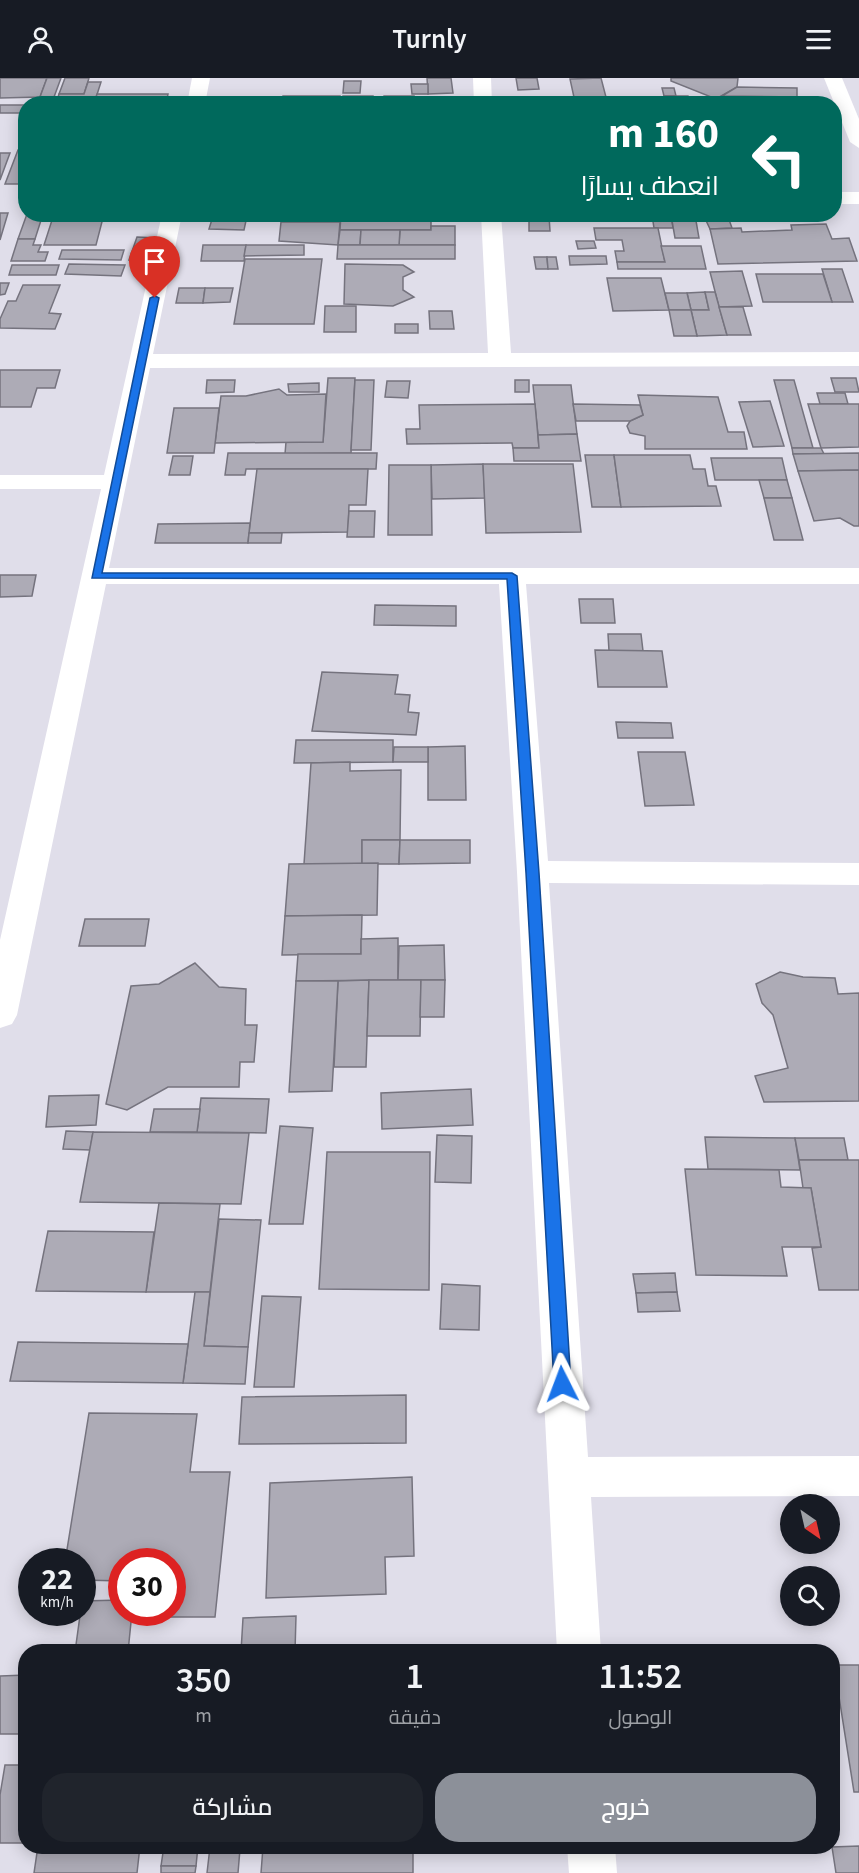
<!DOCTYPE html>
<html lang="ar">
<head>
<meta charset="utf-8">
<style>
	body { margin:0; font-family:"Source Sans 3",Cairo,sans-serif; background:#20242c; color:#f1f3f6; direction:rtl; height:100vh; display:flex; flex-direction:column; font-size:22px; white-space:nowrap }
	* { box-sizing:border-box; margin:0 }
	p { font-size:20px; color:#9ea1a6 }
	.icon { flex:none; width:33px; height:33px; fill:none; stroke:currentColor; stroke-width:2; stroke-linecap:round; stroke-linejoin:round }
	.map { position:relative; flex:1; overflow:hidden; direction:ltr }
	.details { position:absolute; left:18px; top:1566px; width:822px; height:210px; display:flex; flex-direction:column; background:#171b24; border-radius:24px; box-shadow:0 3px 15px #0003; direction:rtl }
	.details>* { flex:none }
	.top-card { position:absolute; left:18px; top:18px; width:824px; height:126px; border-radius:24px; box-shadow:0 3px 15px #0003; direction:rtl; background:#00695c; color:#fff; overflow:hidden }
	.needle { width:39px; rotate:146deg }
	.controls { position:absolute; left:780px; top:1416px; display:grid; gap:12px }
	.controls a { display:grid; place-items:center; width:60px; height:60px; border-radius:50%; background:#171b24; box-shadow:0 3px 15px #0003; font-size:30px }
	.speed { position:absolute; left:18px; top:1470px; display:flex; gap:12px; font-size:30px; font-weight:700; text-align:center }
	.speed>* { display:grid; place-content:center; width:78px; height:78px; border-radius:50%; background:#171b24; box-shadow:0 3px 15px #0003; line-height:1 }
	.speed small { font-size:15px; font-weight:400 }
	.speed .limit { border:9px solid #d22; background:#fff; color:#111 }
	.pin { position:absolute; display:grid; place-items:center; width:51px; height:51px; color:#fff; margin:-62px -26px; border-radius:50% 50% 50% 0; rotate:-45deg; box-shadow:0 0 6px #0007 }
	.pin .icon { rotate:45deg }
	.me { position:absolute; width:66px; margin:-33px; rotate:357deg; stroke-linejoin:round; filter:drop-shadow(0 0 4px #0008) }
	.turn { display:flex; align-items:center; gap:21px; height:126px; padding:0 24px; font-size:27px }
	.turn .icon { width:78px; height:78px; stroke-width:2.5 }
	.turn b { display:block; font-size:42px; line-height:51px }
	.eta { display:flex; justify-content:space-evenly; align-items:center; height:102px; text-align:center }
	.eta b { font-size:36px; font-weight:600; line-height:42px }
	.button { display:flex; gap:12px; margin-top:auto; padding:12px 24px }
	.button a { flex:1; height:69px; border-radius:24px; background:#8c9099; color:#fff; font-size:24px; font-weight:600; line-height:69px; text-align:center }
	.button a+a { background:#20242c; color:#f1f3f6 }
	header { display:flex; justify-content:space-between; align-items:center; height:78px; padding:0 24px; background:#171b24; font-size:27px; font-weight:600 }
	.map>svg:first-child { display:block }
	.building { fill:#adabb6; stroke:#75737e; stroke-width:1.5 }
	.lines { fill:none; stroke-linecap:round; stroke-linejoin:round }
	.street { fill:#fff; fill-rule:evenodd }
	.route { fill:#1a73e8; stroke:#114b97; stroke-width:1.5 }
</style>
</head>
<body>
<header><svg class="icon" aria-label="menu" viewBox="0 0 24 24"><path d="M4 6h16M4 12h16M4 18h16"/></svg>Turnly<svg class="icon" aria-label="person" viewBox="0 0 24 24"><circle cx="12" cy="8" r="4"/><path d="M4 21q1-7 8-7t8 7"/></svg></header>
<div class="map">
<svg width="859" height="1795" viewBox="0 0 859 1795">
	<rect width="100%" height="100%" fill="#e0deea"/>
	<!-- building -->
	<g class="building">
		<path d="M0,0H47L40,19L0,20Z"/>
		<path d="M47,0H61L54,19H40Z"/>
		<path d="M65,0H89L84,16H59Z"/>
		<path d="M427,0H451L453,15L428,16Z"/>
		<path d="M516,0H537L539,11L518,12Z"/>
		<path d="M601,0L607,23L575,24L570,1Z"/>
		<path d="M671,0H738L737,9L716,21L671,3Z"/>
		<path d="M344,3H361L360,15H343Z"/>
		<path d="M88,4H101L94,26H56L59,16H84Z"/>
		<path d="M411,6H428V16H412Z"/>
		<path d="M737,9L797,10V19L722,18Z"/>
		<path d="M662,10H674L676,18H664Z"/>
		<path d="M97,16H168L166,26H94Z"/>
		<path d="M283,18H340L339,26H282Z"/>
		<path d="M343,18H373V26H342Z"/>
		<path d="M384,18H414L413,25H383Z"/>
		<path d="M664,18H688L690,26H666Z"/>
		<path d="M448,20V26H418V21Z"/>
		<rect x="0" y="27" width="26" height="8"/>
		<path d="M18,72H26V106H5Z"/>
		<path d="M0,75H10L0,102Z"/>
		<path d="M0,135H8L0,162Z"/>
		<path d="M27,136H43L35,161H18Z"/>
		<path d="M54,136H104L96,167H44Z"/>
		<path d="M269,136H319L318,142L268,141Z"/>
		<path d="M341,136H431V152H340Z"/>
		<path d="M703,136H727L732,150L710,151Z"/>
		<path d="M652,137H671L673,150H654Z"/>
		<path d="M671,137H695L699,160H675Z"/>
		<path d="M213,138H247L244,152L209,151Z"/>
		<path d="M529,138H549L550,153H529Z"/>
		<path d="M281,144H340L338,167L279,163Z"/>
		<path d="M826,146L832,161L849,160L857,183L718,186L710,151L741,150L742,154L792,152L791,147Z"/>
		<path d="M431,148H455V167H399L400,152H431Z"/>
		<path d="M594,150H658L665,184H617L615,173H624L622,162H596Z"/>
		<path d="M340,152H361L360,167H338Z"/>
		<path d="M361,152H400L399,167H360Z"/>
		<path d="M137,159L156,160L148,182H129Z"/>
		<path d="M18,161H35L33,167H41L38,174H48L45,183H11Z"/>
		<path d="M576,163H594L596,170L578,171Z"/>
		<path d="M203,167H246L244,183H201Z"/>
		<path d="M246,167H304V177L244,178Z"/>
		<path d="M338,167H455V181H337Z"/>
		<path d="M661,168H701L706,191H618L617,184H665Z"/>
		<path d="M62,172H124L121,182L59,181Z"/>
		<path d="M569,178H606L607,186L570,187Z"/>
		<path d="M534,179H547L548,191H536Z"/>
		<path d="M547,179H556L558,191H548Z"/>
		<path d="M245,181H322L314,246H234Z"/>
		<path d="M69,186L125,187L121,198L65,196Z"/>
		<path d="M345,186L403,187L414,194L403,199V212L414,219L393,228L344,226Z"/>
		<path d="M12,187H59L56,197H9Z"/>
		<path d="M822,191H842L853,224H832Z"/>
		<path d="M742,193L752,228L719,229L710,194Z"/>
		<path d="M756,196H823L832,224H763Z"/>
		<path d="M607,200H661L669,232L613,233Z"/>
		<path d="M0,205H9L5,216L0,217Z"/>
		<path d="M23,207H60L49,235L61,236L55,251L0,250V241L8,223H16Z"/>
		<path d="M179,210H205L203,225H176Z"/>
		<path d="M205,210H233L230,224L203,225Z"/>
		<path d="M705,214L709,232H691L687,215Z"/>
		<path d="M705,214H715L727,257L697,258L691,232H709Z"/>
		<path d="M665,215H687L691,232H669Z"/>
		<path d="M325,228H356V254H324Z"/>
		<path d="M719,229H743L751,257H727Z"/>
		<path d="M669,232H691L697,258H674Z"/>
		<path d="M429,233H452L454,251H430Z"/>
		<rect x="395" y="246" width="23" height="9"/>
		<path d="M0,292H60L55,310H37L31,329H0Z"/>
		<path d="M328,300H355L351,375L285,376L286,364H323Z"/>
		<path d="M831,300H856L859,314H835Z"/>
		<path d="M207,302H235L234,314L206,315Z"/>
		<path d="M355,302H374L371,372H351Z"/>
		<rect x="515" y="302" width="14" height="12"/>
		<path d="M774,302H794L813,370H792Z"/>
		<path d="M387,303H410L408,320L385,319Z"/>
		<path d="M319,305V314H289L288,306Z"/>
		<path d="M533,307H571L577,356L538,357Z"/>
		<path d="M279,311L287,317L326,316L323,364L215,365L221,318H246Z"/>
		<path d="M817,315H845L848,326H820Z"/>
		<path d="M638,317L718,319L728,354H744L747,371H645V358L630,355L627,348L630,343L643,337Z"/>
		<path d="M770,323L784,368L753,369L739,324Z"/>
		<path d="M535,326L539,370H513L512,365L407,366L406,351H420L419,327Z"/>
		<path d="M573,326L640,327L643,337L630,343H576Z"/>
		<path d="M808,326H859V369L821,370Z"/>
		<path d="M174,330H219L214,375H167Z"/>
		<path d="M577,356L581,383H514L513,370H539L538,357Z"/>
		<path d="M792,370H821L824,376H793Z"/>
		<path d="M228,375H377L376,391H246L245,397H225Z"/>
		<path d="M859,375V392L798,393L793,376Z"/>
		<path d="M585,377H614L621,429H592Z"/>
		<path d="M614,377H690L693,391H705L708,408H716L721,428L621,429Z"/>
		<path d="M173,378H193L190,397H169Z"/>
		<path d="M711,380H782L787,402H715Z"/>
		<path d="M483,386L485,420L432,421L431,387Z"/>
		<path d="M483,386H573L581,454L486,455Z"/>
		<path d="M389,387H431L432,457H388Z"/>
		<path d="M257,391H368L366,427H349L348,454L249,455Z"/>
		<path d="M859,392V448H854L840,440L814,443L798,393Z"/>
		<path d="M759,402H787L792,420H764Z"/>
		<path d="M764,420H792L803,462H774Z"/>
		<path d="M349,433H375L374,459H347Z"/>
		<path d="M250,445L248,465H155L158,446Z"/>
		<path d="M249,455H282L281,465H248Z"/>
		<path d="M0,497H36L32,518L0,519Z"/>
		<path d="M579,521H613L615,545H581Z"/>
		<path d="M375,527L456,528V548L374,547Z"/>
		<path d="M608,556H641L643,573H609Z"/>
		<path d="M595,572L662,573L667,609H598Z"/>
		<path d="M322,594L398,597L395,616L410,617L408,634L419,635L416,657L312,653Z"/>
		<path d="M616,644L671,645L673,660H618Z"/>
		<path d="M296,662H393V684L294,685Z"/>
		<path d="M465,668L466,722H428V669Z"/>
		<path d="M394,669H428V684H393Z"/>
		<path d="M638,674H685L694,727L645,728Z"/>
		<path d="M350,684V693L401,692L400,762H362V786H304L311,685Z"/>
		<path d="M362,762H400L399,786H362Z"/>
		<path d="M400,762H470V785L399,786Z"/>
		<path d="M378,785L377,837L285,838L289,786Z"/>
		<path d="M362,837L361,876L282,877L285,838Z"/>
		<path d="M85,841H149L145,868H79Z"/>
		<path d="M398,860V902L296,903L298,876H361V861Z"/>
		<path d="M444,867L445,902H398L399,868Z"/>
		<path d="M195,885L219,909L246,911L245,947H257L254,984H240L239,1009H168L127,1032L106,1026L131,908L159,906Z"/>
		<path d="M780,894L803,899L835,900L838,916L859,915V1023L764,1024L755,998L788,990L773,937L762,925L756,906Z"/>
		<path d="M369,902L366,989H334L338,903Z"/>
		<path d="M369,902H421L420,958H367Z"/>
		<path d="M421,902H445L444,939H420Z"/>
		<path d="M296,903H338L332,1013L289,1014Z"/>
		<path d="M471,1011L473,1047L382,1051L381,1015Z"/>
		<path d="M99,1017L96,1047L46,1049L49,1018Z"/>
		<path d="M201,1020L269,1021L266,1055L197,1054Z"/>
		<path d="M154,1031H200L197,1054H150Z"/>
		<path d="M280,1048L313,1050L303,1146H269Z"/>
		<path d="M66,1053L93,1054L90,1072L63,1071Z"/>
		<path d="M93,1054L249,1055L241,1126L80,1124Z"/>
		<path d="M437,1057L472,1058L471,1105L435,1104Z"/>
		<path d="M705,1059L795,1060L800,1092L708,1091Z"/>
		<path d="M795,1060H844L848,1082H799Z"/>
		<path d="M327,1074H430L429,1212L319,1211Z"/>
		<path d="M799,1082H859V1212H819L812,1170L821,1169L811,1110H803Z"/>
		<path d="M685,1091L779,1092L781,1109L811,1110L821,1169H782L787,1198L696,1197Z"/>
		<path d="M159,1125L220,1126L210,1214H146Z"/>
		<path d="M219,1141L261,1142L248,1269L204,1268Z"/>
		<path d="M48,1153L154,1154L146,1214L36,1213Z"/>
		<path d="M675,1195L677,1214L636,1215L633,1196Z"/>
		<path d="M442,1206L480,1208L479,1252L440,1251Z"/>
		<path d="M195,1214H210L204,1268L248,1269L245,1306L183,1305Z"/>
		<path d="M677,1214L680,1233L638,1234L636,1215Z"/>
		<path d="M262,1218L301,1219L294,1309H254Z"/>
		<path d="M18,1264L188,1266L183,1305L10,1303Z"/>
		<path d="M406,1317V1365L239,1366L242,1319Z"/>
		<path d="M89,1335L197,1336L190,1394H230L215,1539H158L159,1534H172V1484H122V1503L82,1502V1484H65Z"/>
		<path d="M412,1399L414,1478L385,1479L386,1516L266,1520L270,1405Z"/>
		<path d="M122,1522V1534H132L128,1574H75L82,1523Z"/>
		<path d="M296,1538L295,1574H241L243,1540Z"/>
		<path d="M834,1587H859V1714H854Z"/>
		<path d="M26,1597V1656H0V1598Z"/>
		<path d="M5,1687H26V1765H0V1717Z"/>
		<path d="M38,1768H140L137,1795H34Z"/>
		<path d="M164,1768H198L196,1788H161Z"/>
		<path d="M859,1768V1795H836L832,1769Z"/>
		<path d="M210,1769L240,1771L238,1795H207Z"/>
		<path d="M263,1769L413,1770V1795H261Z"/>
		<path d="M161,1788H196L195,1795H161Z"/>
	</g>
	<g class="lines">
		<!-- street -->
		<g class="street">
			<path d="M192,0H210L205,26H187Z"/>
			<path d="M473,0H491L492,26H474Z"/>
			<path d="M824,0H842L859,41V70L850,64Z"/>
			<rect x="834" y="114" width="25" height="12"/>
			<path d="M162,136H182L153,276L488,275L481,136H501L511,275L859,274V288L150,290L109,490H859V506H526L548,783L859,785V807L549,805L588,1379L859,1378V1418L591,1419L601,1574H557L517,794L499,506H106L17,937L12,946L0,950V862L101,411H0V397H104Z"/>
			<path d="M567,1768H615L617,1795H569Z"/>
		</g>
	</g>
	<!-- route -->
	<path class="route" d="M155,218L159,220L102,495H512L517,498L539,795L571,1306L568,1312L562,1314L557,1312L554,1306L526,795L507,501L92,500L150,220Z"/>
</svg>
<div class="controls">
<a><svg class="needle" viewBox="-14 -14 28 28"><path d="M0-13l5 13h-10z" fill="#e53935"/><path d="M0 13l5-13h-10z" fill="#9ea1a6"/></svg></a>
<a><svg class="icon" aria-label="search" viewBox="0 0 24 24"><circle cx="10" cy="10" r="6"/><path d="M15 15l6 6"/></svg></a>
</div>
<div class="speed"><div>22<small>km/h</small></div><div class="limit">30</div></div>
<div class="pin" style="left:155px;top:220px;background:#d93025"><svg class="icon" aria-label="arrive" viewBox="0 0 24 24"><path d="M6 21V4h12l-3 4 3 4H6"/></svg></div>
<svg class="me" style="left:562px;top:1306px" viewBox="-20 -20 40 40"><path d="M0-17L14 15 0 8-14 15z" fill="#1a73e8" stroke="#fff" stroke-width="4"/></svg>
<div class="top-card">
<div class="turn"><svg class="icon" aria-label="left" viewBox="0 0 24 24"><path d="M17 20v-9H6M10 6l-5 5 5 5"/></svg><div><b>160 m</b>انعطف يسارًا</div></div>
</div>
<section class="details">
<div class="eta">
<div><b>11:52</b><p>الوصول</p></div>
<div><b>1</b><p>دقيقة</p></div>
<div><b>350</b><p>m</p></div>
</div>
<div class="button"><a>خروج</a><a>مشاركة</a></div>
</section>
</div>
</body>
</html>
